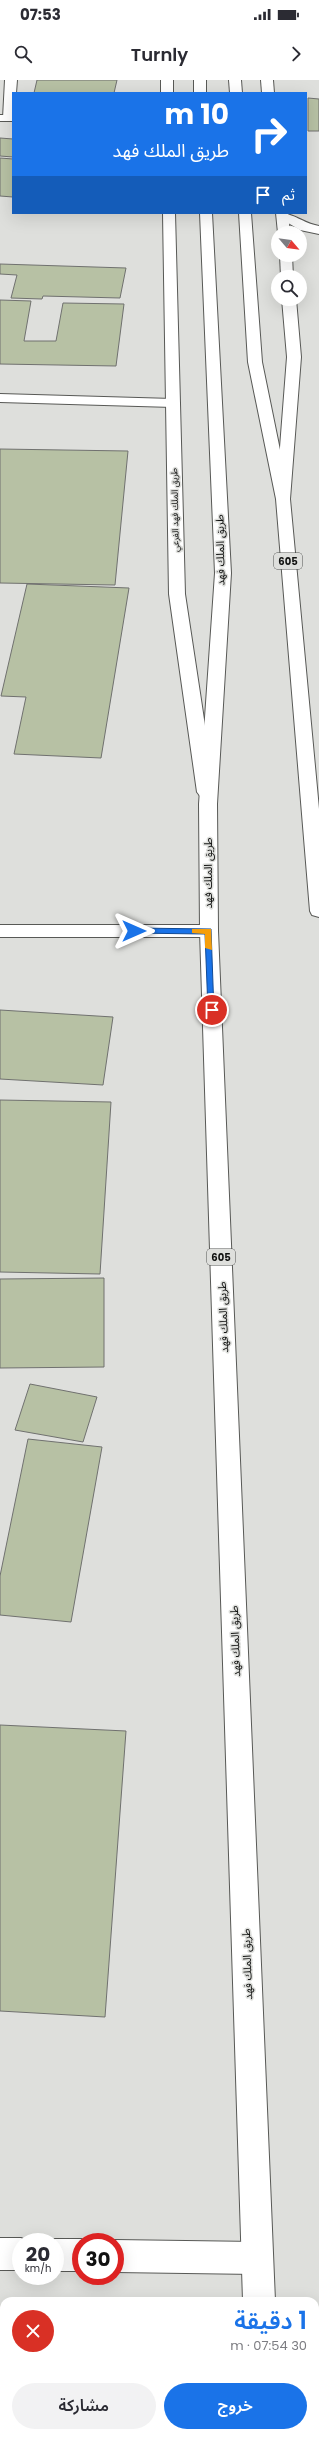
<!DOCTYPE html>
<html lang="ar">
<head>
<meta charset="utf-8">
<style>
	body { margin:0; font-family:Poppins,"Noto Sans Arabic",sans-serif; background:#f2f2f3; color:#2b2b33; direction:rtl; height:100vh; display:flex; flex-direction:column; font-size:15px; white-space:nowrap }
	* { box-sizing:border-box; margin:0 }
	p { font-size:13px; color:#7c7c81 }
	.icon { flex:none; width:22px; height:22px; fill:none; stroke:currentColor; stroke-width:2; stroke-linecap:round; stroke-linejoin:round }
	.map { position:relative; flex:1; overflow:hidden; direction:ltr }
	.sheet { position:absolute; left:0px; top:2217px; width:319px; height:140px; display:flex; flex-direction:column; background:#fff; border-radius:12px 12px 0 0; box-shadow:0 4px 16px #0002; direction:rtl }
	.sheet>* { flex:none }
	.banner { position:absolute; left:12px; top:12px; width:295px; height:122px; border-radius:0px; box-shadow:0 4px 16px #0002; direction:rtl; background:#1a73e8; color:#fff; overflow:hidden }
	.needle { width:26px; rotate:119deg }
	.controls { position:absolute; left:271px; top:146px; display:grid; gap:8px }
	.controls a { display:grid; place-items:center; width:36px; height:36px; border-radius:50%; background:#fff; box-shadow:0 4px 16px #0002; font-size:20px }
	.speed { position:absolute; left:12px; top:2153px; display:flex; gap:8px; font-size:20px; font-weight:700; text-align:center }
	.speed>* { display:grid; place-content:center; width:52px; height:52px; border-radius:50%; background:#fff; box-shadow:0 4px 16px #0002; line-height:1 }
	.speed small { font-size:10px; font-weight:400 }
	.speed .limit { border:6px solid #d22; background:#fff; color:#111 }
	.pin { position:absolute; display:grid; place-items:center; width:34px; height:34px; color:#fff; margin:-17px; border:2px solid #fff; border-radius:50%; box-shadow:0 1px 4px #0007 }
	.me { position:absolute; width:44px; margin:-22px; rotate:90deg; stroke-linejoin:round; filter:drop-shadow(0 0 3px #0008) }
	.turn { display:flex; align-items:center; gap:14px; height:84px; padding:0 12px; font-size:18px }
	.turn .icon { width:52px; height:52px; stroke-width:2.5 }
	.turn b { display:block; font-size:28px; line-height:34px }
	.then { display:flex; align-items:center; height:38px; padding:0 12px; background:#0003; gap:8px; font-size:15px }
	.round { display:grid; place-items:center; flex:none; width:42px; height:42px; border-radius:21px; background:#f2f2f3 }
	.headline { display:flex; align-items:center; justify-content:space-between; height:68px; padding:0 12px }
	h1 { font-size:24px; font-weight:600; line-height:30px; color:#1a73e8 }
	.action { display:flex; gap:8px; margin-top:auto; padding:8px 12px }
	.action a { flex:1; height:46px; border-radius:24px; background:#1a73e8; color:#fff; font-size:16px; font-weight:600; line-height:46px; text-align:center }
	.action a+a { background:#f2f2f3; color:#2b2b33 }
	.status { display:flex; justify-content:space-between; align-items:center; height:28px; padding:0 20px; background:#fff; direction:ltr }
	.status svg { height:11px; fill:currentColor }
	header { display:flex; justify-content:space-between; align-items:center; height:52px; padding:0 12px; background:#fff; font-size:18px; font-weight:600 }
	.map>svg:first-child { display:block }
	.building { fill:#b7c1a4; stroke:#70716f }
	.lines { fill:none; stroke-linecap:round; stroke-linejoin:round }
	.service-casing { stroke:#585956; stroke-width:2 }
	.minor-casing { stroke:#585956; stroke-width:2 }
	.secondary-casing { stroke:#585956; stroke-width:2 }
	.motorway-casing { stroke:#585956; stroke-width:2 }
	.service { fill:#fff; fill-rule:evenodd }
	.minor { fill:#fff; fill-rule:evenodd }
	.secondary { fill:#fff; fill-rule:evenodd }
	.motorway { fill:#fff; fill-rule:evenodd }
	.route { fill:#1a73e8; stroke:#114b97 }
	.slow { fill:#f59e0b }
	.labels { text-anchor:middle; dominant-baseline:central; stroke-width:3; stroke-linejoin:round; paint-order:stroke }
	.far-street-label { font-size:9px; fill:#111211; stroke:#dedfdc }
	.shield { fill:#dedfdc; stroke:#4e504e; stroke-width:1 }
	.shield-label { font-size:10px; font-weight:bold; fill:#111211 }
	.street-label { font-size:11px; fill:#111211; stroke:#dedfdc }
</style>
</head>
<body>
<div class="status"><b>07:53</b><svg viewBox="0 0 49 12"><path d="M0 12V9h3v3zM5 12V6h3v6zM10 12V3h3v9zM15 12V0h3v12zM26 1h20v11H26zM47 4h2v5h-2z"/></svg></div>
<header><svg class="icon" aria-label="forward" viewBox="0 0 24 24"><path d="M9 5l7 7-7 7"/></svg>Turnly<svg class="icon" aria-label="search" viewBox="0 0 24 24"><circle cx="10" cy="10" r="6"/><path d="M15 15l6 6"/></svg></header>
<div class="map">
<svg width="319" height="2357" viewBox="0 0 319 2357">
	<rect width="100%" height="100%" fill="#dedfdc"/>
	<!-- building -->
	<g class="building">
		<path d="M37,0H117L114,13H34Z"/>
		<path d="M308,18L319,19V51H308Z"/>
		<path d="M0,58L13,59V77L0,76Z"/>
		<path d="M0,78L13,79V117L0,116Z"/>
		<path d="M0,184L126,188L120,218L43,216L42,219L11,218L17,195L0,194Z"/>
		<path d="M0,220L31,221L24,261H56L63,223L124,224L116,286L0,284Z"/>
		<path d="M0,369L128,371L115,505L0,503Z"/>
		<path d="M27,504L129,508L101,678L14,674L26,617L1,616Z"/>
		<path d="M0,930L113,937L103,1005L0,999Z"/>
		<path d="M0,1020L111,1022L100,1194L0,1192Z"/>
		<path d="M104,1198V1287L0,1288V1199Z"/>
		<path d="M30,1304L97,1317L83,1362L15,1350Z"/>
		<path d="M28,1359L102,1367L71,1542L0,1535V1496Z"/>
		<path d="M0,1645L126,1651L105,1937L0,1931Z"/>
	</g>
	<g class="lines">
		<!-- service casing -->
		<g class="service-casing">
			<path id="service" d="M5,0H17L16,13H13V40L9,41L3,38Z"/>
		</g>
		<!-- minor casing -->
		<g class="minor-casing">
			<g id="minor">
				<rect x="0" y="35" width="13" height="6"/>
				<path d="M277,133C295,133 302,143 319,146V154L300,150L278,137Z"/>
				<path d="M0,314L173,319L180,323L173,327L0,322Z"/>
				<path d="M0,845H209L216,847L218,851L216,855L209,857H0Z"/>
				<path d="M0,2158H21L30,2162H21V2190H0Z"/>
				<path d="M55,2159H81L87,2162H81V2191H55V2162H49Z"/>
				<path d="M115,2160L257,2162L268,2167L273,2178L268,2189L257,2194L115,2192V2162H111Z"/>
			</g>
		</g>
		<!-- secondary casing -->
		<g class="secondary-casing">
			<g id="secondary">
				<rect x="161" y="0" width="12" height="13"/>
				<path d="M261,0H273L274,13H262Z"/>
				<path d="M163,133H175L185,514L215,712L212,716H200L197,712L169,514Z"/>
				<path d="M276,133H288L290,153H278Z"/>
				<path d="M280,175H292L293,197H281Z"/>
				<path d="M282,219H296L301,277L290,419L283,423L276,419L287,277Z"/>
			</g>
		</g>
		<!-- motorway casing -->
		<g class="motorway-casing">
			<g id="motorway">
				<rect x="194" y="0" width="12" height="13"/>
				<path d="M229,0H241L242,13H230Z"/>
				<path d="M200,133H212L231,493L217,724L218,851L275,2221H243L200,851L199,724L215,493Z"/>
				<path d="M239,133H251L262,282L290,419L319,729V837L312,835L310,831L276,419L248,282Z"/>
				<rect x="248" y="2353" width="32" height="4"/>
			</g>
		</g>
		<!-- service -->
		<use href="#service" class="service"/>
		<!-- minor -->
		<use href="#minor" class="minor"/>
		<!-- secondary -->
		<use href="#secondary" class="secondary"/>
		<!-- motorway -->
		<use href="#motorway" class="motorway"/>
	</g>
	<!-- route -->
	<path class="route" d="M134,848L211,849L214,932L208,930L205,854L131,853L130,851Z"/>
	<!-- slow -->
	<path class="slow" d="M192,849H211L212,870L205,868V854L192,853Z"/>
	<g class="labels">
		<!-- far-street labels -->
		<g class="far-street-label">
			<text transform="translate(175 430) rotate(-91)">طريق الملك فهد الفرعي</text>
		</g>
		<!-- shield labels -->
		<g class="shield">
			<rect x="274" y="473" width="28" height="16" rx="3"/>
			<rect x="207" y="1169" width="28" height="16" rx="3"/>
		</g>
		<g class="shield-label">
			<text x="288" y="481">605</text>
			<text x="221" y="1177">605</text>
		</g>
		<!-- street labels -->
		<g class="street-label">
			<text transform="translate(220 470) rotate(-91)">طريق الملك فهد</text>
			<text transform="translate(208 793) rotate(-90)">طريق الملك فهد</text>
			<text transform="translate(223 1237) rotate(-92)">طريق الملك فهد</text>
			<text transform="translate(235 1561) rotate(-92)">طريق الملك فهد</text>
			<text transform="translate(247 1884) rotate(-92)">طريق الملك فهد</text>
		</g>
	</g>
</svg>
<div class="controls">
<a><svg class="needle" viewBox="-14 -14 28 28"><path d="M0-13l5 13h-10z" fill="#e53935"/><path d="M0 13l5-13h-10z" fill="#7c7c81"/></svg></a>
<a><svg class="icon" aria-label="search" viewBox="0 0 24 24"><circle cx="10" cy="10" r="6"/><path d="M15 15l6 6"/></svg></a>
</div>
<div class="speed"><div>20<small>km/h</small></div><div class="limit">30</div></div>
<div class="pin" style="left:212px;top:930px;background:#d93025"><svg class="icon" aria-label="arrive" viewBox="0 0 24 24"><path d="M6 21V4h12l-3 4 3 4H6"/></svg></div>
<svg class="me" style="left:134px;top:851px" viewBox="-20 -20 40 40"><path d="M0-17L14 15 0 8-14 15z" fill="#1a73e8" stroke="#fff" stroke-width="4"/></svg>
<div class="banner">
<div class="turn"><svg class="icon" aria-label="right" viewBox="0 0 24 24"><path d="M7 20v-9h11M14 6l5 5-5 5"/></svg><div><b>10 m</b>طريق الملك فهد</div></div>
<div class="then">ثم<svg class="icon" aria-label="arrive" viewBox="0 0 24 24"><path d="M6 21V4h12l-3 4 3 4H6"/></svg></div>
</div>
<section class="sheet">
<div class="headline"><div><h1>1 دقيقة</h1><p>30 m · 07:54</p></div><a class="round" style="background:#d93025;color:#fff"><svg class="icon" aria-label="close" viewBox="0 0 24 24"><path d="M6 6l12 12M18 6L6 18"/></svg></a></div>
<div class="action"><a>خروج</a><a>مشاركة</a></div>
</section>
</div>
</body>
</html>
